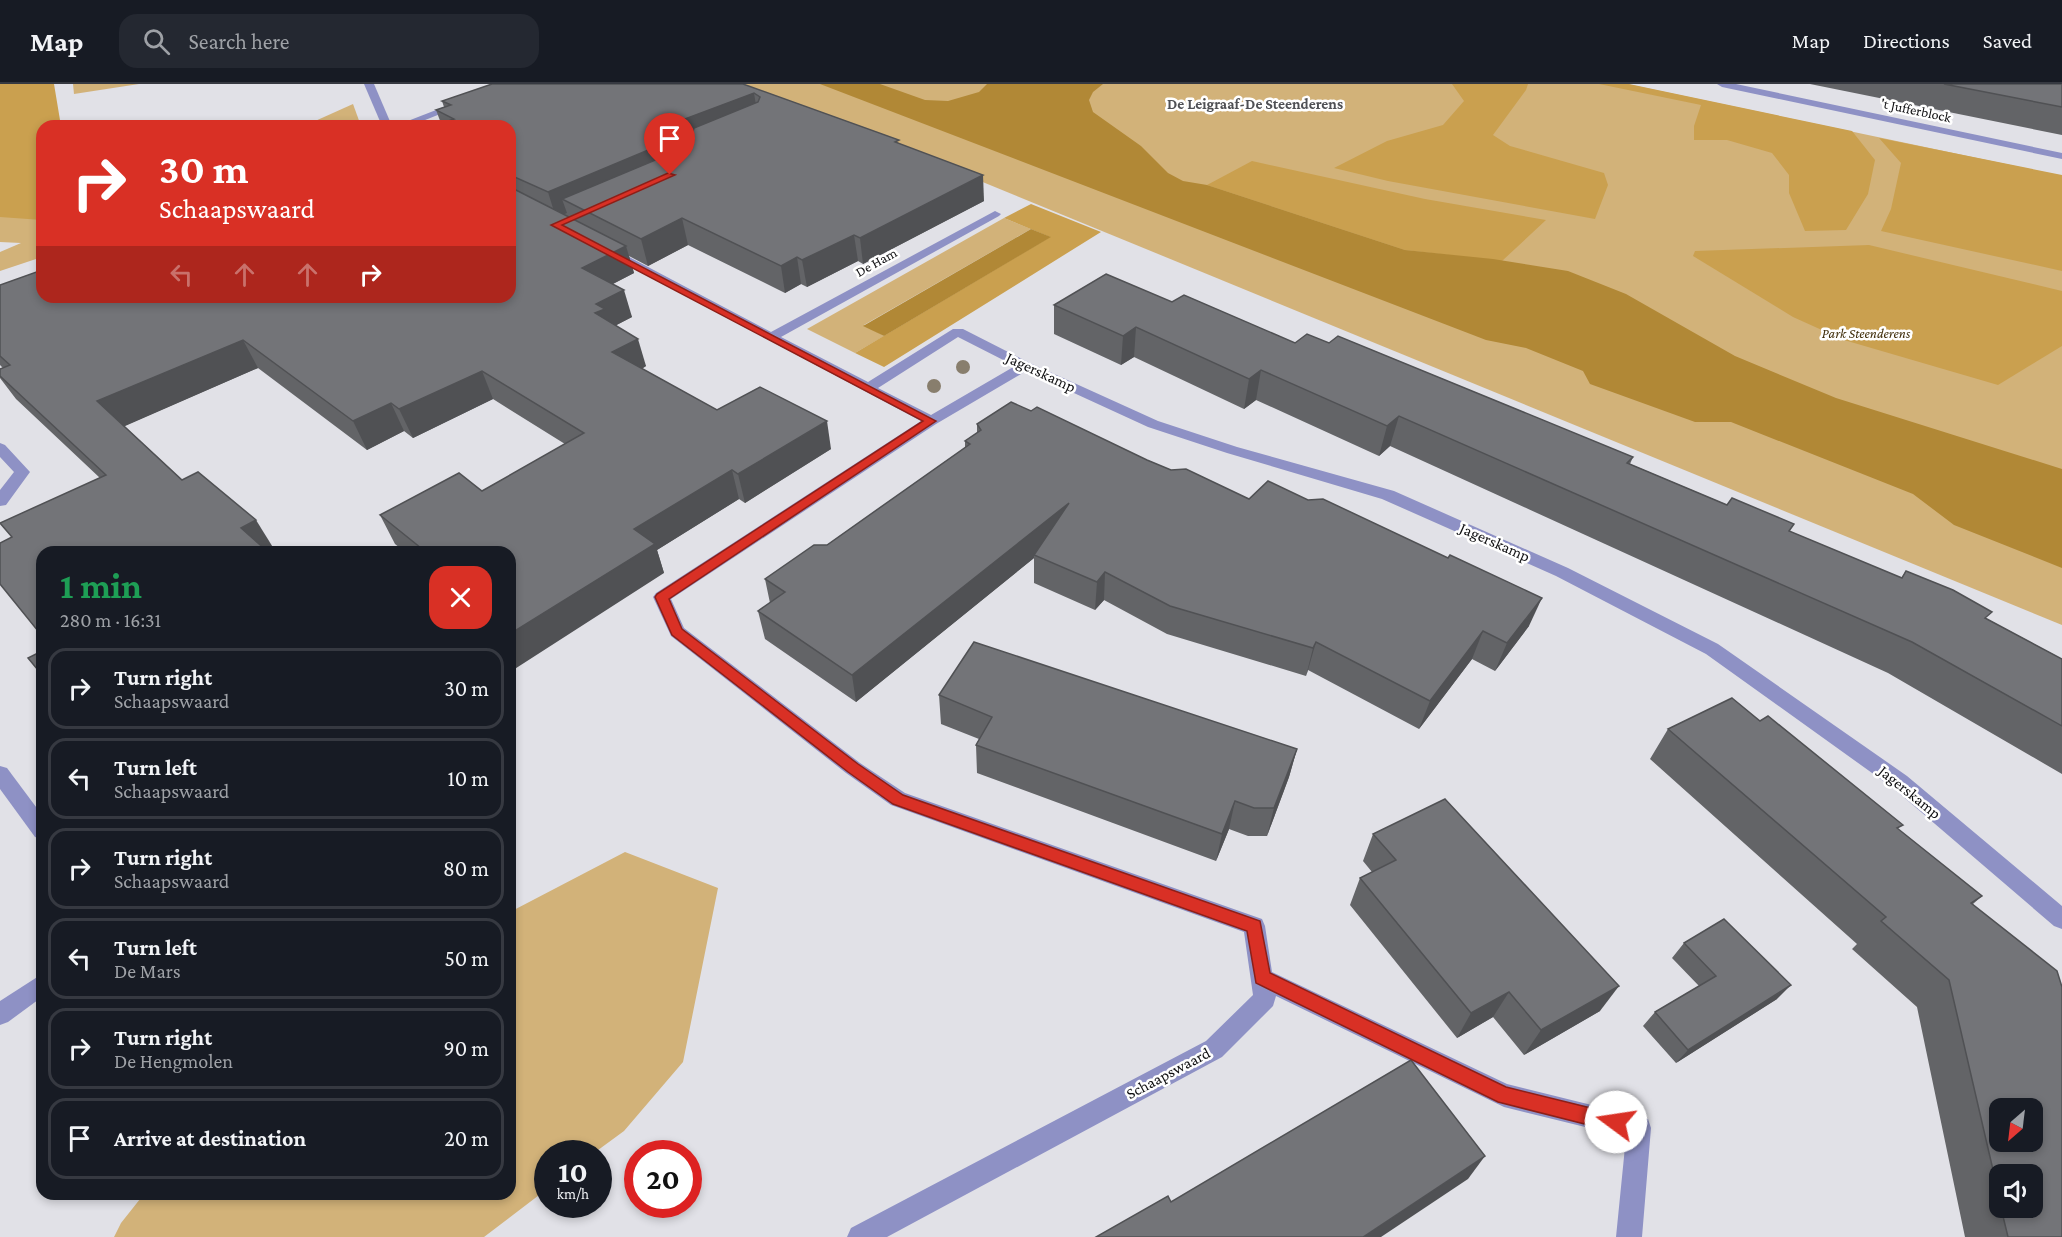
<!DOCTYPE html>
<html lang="en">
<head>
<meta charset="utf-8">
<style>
	body { margin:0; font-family:"Crimson Pro",serif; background:#242831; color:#f1f3f6; height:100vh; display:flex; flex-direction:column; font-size:22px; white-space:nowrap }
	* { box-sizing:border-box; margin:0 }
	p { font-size:20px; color:#9ea1a6 }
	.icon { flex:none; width:33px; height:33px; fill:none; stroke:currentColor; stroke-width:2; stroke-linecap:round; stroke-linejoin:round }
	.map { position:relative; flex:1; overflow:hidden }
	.side { position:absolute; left:36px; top:462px; width:480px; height:654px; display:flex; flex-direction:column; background:#171b24; border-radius:18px; box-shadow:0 3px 9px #0003 }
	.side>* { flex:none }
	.guide { position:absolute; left:36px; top:36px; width:480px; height:183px; border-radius:18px; box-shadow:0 3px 9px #0003; background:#d93025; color:#fff; overflow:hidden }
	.needle { width:39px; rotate:208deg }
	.fabs { position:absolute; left:1989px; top:1014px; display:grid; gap:12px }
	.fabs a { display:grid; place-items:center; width:54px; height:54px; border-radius:12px; background:#171b24; box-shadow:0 3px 9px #0003; font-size:30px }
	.speed { position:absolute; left:534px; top:1056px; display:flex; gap:12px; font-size:30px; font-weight:700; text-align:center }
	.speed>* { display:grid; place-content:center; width:78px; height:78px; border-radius:50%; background:#171b24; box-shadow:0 3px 9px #0003; line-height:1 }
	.speed small { font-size:15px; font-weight:400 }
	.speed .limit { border:9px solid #d22; background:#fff; color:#111 }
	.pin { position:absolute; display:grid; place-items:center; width:51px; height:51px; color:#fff; margin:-62px -26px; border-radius:50% 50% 50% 0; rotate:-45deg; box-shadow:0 0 6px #0007 }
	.pin .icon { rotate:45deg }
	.me { position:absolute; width:66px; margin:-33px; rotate:284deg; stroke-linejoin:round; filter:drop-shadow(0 0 4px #0008) }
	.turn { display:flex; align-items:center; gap:21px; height:126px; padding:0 24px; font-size:27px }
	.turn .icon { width:78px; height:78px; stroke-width:2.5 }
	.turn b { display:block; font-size:42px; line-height:51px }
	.lanes { display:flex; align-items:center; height:57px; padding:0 24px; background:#0003; justify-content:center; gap:30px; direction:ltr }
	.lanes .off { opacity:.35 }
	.round { display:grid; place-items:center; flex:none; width:63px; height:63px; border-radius:18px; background:#242831 }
	.overview { display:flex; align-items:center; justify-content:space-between; height:102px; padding:0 24px }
	h1 { font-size:36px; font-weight:700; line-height:45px; color:#1e9e55 }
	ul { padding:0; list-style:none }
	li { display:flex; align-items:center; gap:18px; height:81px; margin:0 12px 9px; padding:0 12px; border:3px solid #363941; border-radius:18px }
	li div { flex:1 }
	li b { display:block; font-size:22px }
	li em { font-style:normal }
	header { display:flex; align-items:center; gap:36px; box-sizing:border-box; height:84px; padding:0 30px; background:#171b24; border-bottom:2px solid #363941 }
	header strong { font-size:28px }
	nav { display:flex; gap:33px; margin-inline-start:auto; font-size:21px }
	.search { width:420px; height:54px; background:#242831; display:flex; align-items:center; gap:15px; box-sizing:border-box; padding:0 21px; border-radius:18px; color:#9ea1a6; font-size:22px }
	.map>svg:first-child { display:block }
	.green { fill:#d2b279 }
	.forest { fill:#caa04f }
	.water { fill:#b18836 }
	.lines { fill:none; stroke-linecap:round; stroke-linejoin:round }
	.minor { fill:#8e91c5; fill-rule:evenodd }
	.tree { fill:#887e6d }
	.wall { fill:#636467; fill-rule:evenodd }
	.shaded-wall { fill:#505154 }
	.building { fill:#737478; stroke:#505154; stroke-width:1.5; fill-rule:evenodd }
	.route { fill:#d93025; stroke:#8d1f18; stroke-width:1.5 }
	.labels { text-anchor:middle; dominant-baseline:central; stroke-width:5; stroke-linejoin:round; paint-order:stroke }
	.far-street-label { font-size:14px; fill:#101012; stroke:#fff }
	.far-park-label { font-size:14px; font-style:italic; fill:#3f2d09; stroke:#fff }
	.far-neighbourhood-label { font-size:15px; font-weight:bold; fill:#4f5054; stroke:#fff }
	.street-label { font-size:16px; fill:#101012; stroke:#fff }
</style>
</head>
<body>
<header>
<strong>Map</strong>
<div class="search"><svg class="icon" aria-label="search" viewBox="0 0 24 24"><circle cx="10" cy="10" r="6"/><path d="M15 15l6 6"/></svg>Search here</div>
<nav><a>Map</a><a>Directions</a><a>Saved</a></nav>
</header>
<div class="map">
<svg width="2062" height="1153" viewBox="0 0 2062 1153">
	<rect width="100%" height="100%" fill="#e1e1e7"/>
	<!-- green -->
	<g class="green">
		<path d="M0,0L42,42V173L0,187V168L21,159L0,158Z"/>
		<path d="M73,0H139L74,10Z"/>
		<path d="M744,0H1627L2062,92V541Z"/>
		<path d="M353,20L361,42H304Z"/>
		<path d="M1004,134L1031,145L864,241L884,252L855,269L807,245Z"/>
		<path d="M625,768L718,804L683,978L624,1047L594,1069L548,1070L547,1105L484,1153H114L121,1139L144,1110H510V828Z"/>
	</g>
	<!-- forest -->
	<g class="forest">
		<path d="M0,0H54L61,42H42V136L0,133Z"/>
		<path d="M1452,0H1528L1526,6L1493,51L1510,62L1604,89L1608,101L1595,135L1388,97L1334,84L1387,57L1443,41L1464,17Z"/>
		<path d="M1599,0H1629L1852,47L1875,76L1868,110L1846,146L1805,147L1789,109V91L1772,69L1727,56H1694V42L1701,21Z"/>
		<path d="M1879,54L2062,91V187L1881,147L1891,125L1901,79Z"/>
		<path d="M1252,77L1425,115L1546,136L1502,177L1405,166L1207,101Z"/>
		<path d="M1031,120L1101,148L884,283L855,269L1050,153L1004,134Z"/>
		<path d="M1869,161L2062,207V262L1998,301L1844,256L1793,233L1693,172L1695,167Z"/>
	</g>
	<!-- water -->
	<g class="water">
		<path d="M820,0H880L925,16L948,17L979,8L987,0H1103L1093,8L1089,16L1093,28L1141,62L1168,89L1183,97L1207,101L1405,166L1493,175L1568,187L1626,210L1735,272L1836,314L2062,385V484L1954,441L1913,410L1731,338H1695L1590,300L1583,287L1526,264L1486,256Z"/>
		<path d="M1031,145L1051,153L884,252L863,242Z"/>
	</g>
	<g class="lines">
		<!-- minor -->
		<g class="minor">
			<path d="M364,0H374L392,42H382Z"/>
			<path d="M1717,0H1736L2062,69V75L1722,3Z"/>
			<path d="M454,19L463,21L410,42H395Z"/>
			<path d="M995,127L1001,130L999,132L781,253L868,298L953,245H963L1030,279L1158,337L1237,363L1394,407L1568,484L1718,560L1907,692L2062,822V845L2054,842L1893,704L1706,570L1556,492L1382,415L1227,369L1148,343L1026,287L936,340L671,515L684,544L860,679L905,709L1262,835L1265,842L1272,888L1507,1000L1648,1035L1651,1044L1642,1153H1616L1626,1053L1504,1023L1276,912L1273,922L1222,973L887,1153H847L851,1144L1206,957L1253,911L1244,848L891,721L846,689L671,552L653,513L656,509L921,337L604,168L606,165H614L771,248ZM958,253L1015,282L931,331L878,304Z"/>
			<path d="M0,359L5,361L30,388L6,421L0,422V406L14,388L0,373Z"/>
			<path d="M0,682L7,684L42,731V755L35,753L0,705Z"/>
			<path d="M42,890V913L8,938L0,941V917Z"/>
		</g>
	</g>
	<!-- trees -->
	<g class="tree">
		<circle cx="963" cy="283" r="7"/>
		<circle cx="934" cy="302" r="7"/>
	</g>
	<!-- wall -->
	<g class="wall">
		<path d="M743,0L899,59L984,117L863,180L858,177L807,203L801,200L785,209L688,161L648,182L629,172L634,189L613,200L632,233L616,241L646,282L642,285L717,326L831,365L745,419L739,415L657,466L664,489L510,468H405L395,460L380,431L482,407L565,360L493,315L413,354L404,347L367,366L258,284L124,342L182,396L274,465L12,453L100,394L16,315L0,294V285L3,284L0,281V201L510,213V42H442L436,26L444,23L442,17Z"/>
		<path d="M1810,0H2062V51Z"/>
		<path d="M1172,218L1295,259H1329L1633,373L1630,380L1901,494L1906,487L1987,535L2062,575V690L1888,589L1390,362L1379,372L1256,316L1244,325L1134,273L1121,281L1054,250V221Z"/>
		<path d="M1031,327L1171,386L1249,415L1529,542L1495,587L1472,575L1419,645L1308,586L1306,592L1167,550L1104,516L1095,526L1034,499V474L856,618L765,555L758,527L770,519L765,495L827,461L965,364V357L977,349V340Z"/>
		<path d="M939,611L1297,665L1289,693L1267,752H1248L1229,745L1216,777L977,689L976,661L979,655L941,640Z"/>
		<path d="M1760,637L1982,812L1973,820L2062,1153H1965L1917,923L1852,865L1857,860L1650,675L1668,645ZM2000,1090L2032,1124H2000Z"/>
		<path d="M1373,750L1600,927L1524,971L1493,933L1457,954L1350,821L1360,794L1372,788L1363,777Z"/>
		<path d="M1684,859L1777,915L1676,979L1643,942L1655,928L1699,902L1672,874Z"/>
	</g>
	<!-- shaded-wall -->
	<g class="shaded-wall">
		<path d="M754,9L758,33L687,61L682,79L562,115L567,129L556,134L548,108L682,36Z"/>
		<path d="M983,91L984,117L863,180L860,154Z"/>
		<path d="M682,134L688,161L648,182L641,155Z"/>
		<path d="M854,151L858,177L807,203L802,176Z"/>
		<path d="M626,162L634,189L591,211L582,184Z"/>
		<path d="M797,173L801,200L785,209L781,182Z"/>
		<path d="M624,206L632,233L611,244L595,229L596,220Z"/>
		<path d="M1136,243L1134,273L1121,281L1123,252Z"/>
		<path d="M638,255L646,282L620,296L612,268Z"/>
		<path d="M243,256L258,284L116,346L97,317Z"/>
		<path d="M1261,286L1256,316L1244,325L1249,295Z"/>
		<path d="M482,287L493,315L413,354L399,325Z"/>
		<path d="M391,319L404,347L367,366L353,337Z"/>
		<path d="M1399,332L1390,362L1379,372L1387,342Z"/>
		<path d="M827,337L831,365L745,419L738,390Z"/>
		<path d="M732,386L739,415L657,466L664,489L510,588V550L634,445Z"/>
		<path d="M1069,419L1034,471V474L856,618L852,591Z"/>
		<path d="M256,436L274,465L269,468H256L241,444Z"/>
		<path d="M1105,488L1104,516L1095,526L1097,498Z"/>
		<path d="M1542,514L1529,542L1495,587L1507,559Z"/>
		<path d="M1483,547L1472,575L1419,645L1430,617Z"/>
		<path d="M1316,558L1308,586L1306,592L1313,564Z"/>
		<path d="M1297,665L1289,693L1267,752L1274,724Z"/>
		<path d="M1235,717L1229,745L1216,777L1222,750Z"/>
		<path d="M1791,901L1777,915L1676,979L1688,966Z"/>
		<path d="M1619,902L1600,927L1524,971L1541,946Z"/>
		<path d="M1509,908L1493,933L1457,954L1471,929Z"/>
		<path d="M1485,1072L1468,1095L1381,1153H1363Z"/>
	</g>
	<!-- building -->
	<g class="building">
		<path d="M492,0H743L899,56L895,58L983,91L860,154L854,151L802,176L797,173L781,182L682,134L641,155L562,115L689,62L694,44L758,18L760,13L754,9L682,36L677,54L548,108L510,91V42H446L456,38L451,36L454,35L436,26L451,21L442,17Z"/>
		<path d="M1944,0H2062V23Z"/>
		<path d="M510,103L626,162L582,184L624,206L596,220L605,225L595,229L638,255L612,268L717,326L760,303L827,337L738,390L732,386L634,445L655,460L510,550V468H426L380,431L459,389L482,407L584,349L482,287L399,325L391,319L353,337L243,256L97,317L182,396L198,388L256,436L241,444L268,468H42V552L0,500V459L12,453L0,439L106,391L0,292V285L10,281L0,272V201L42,186V213H510Z"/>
		<path d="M1106,190L1172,218L1184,211L1295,259L1307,250L1329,259L1338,252L1633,373L1627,379L1727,421L1732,414L1794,440L1789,447L1902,494L1906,487L1953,506L1992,528L1985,534L2062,575V642L1912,558L1399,332L1387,342L1261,286L1249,295L1136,243L1123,252L1054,221Z"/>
		<path d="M1011,318L1031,327L1037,323L1147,376L1171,386L1186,385L1249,415L1268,397L1308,416L1323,415L1448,474L1450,471L1542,514L1507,559L1483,547L1430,617L1316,558L1313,564L1170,522L1105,488L1097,498L1034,471L1069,419L852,591L758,527L785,508L765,495L814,461H827L970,360L965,357L981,346L977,340Z"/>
		<path d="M974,558L1297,665L1274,724H1254L1235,717L1222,750L976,661L992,633L939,611Z"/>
		<path d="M42,567V591L28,574Z"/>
		<path d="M1732,614L1760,637L1768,632L1903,741L1897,744L1982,812L1971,819L2057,887L2062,903V1153H2008L2001,1124H2032V1090H2000V1116L1949,896L1881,837L1886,833L1668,645ZM2000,1024H2032V1058H2000Z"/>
		<path d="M1445,715L1619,902L1541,946L1509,908L1471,929L1360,794L1396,776L1373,750Z"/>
		<path d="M1724,835L1791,901L1688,966L1655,928L1716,892L1684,859Z"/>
		<path d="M1411,976L1485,1072L1363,1153H1096L1168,1112L1171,1118Z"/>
	</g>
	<!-- route -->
	<path class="route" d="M668,89L675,91L562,141L936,337L669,515L682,545L858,680L903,711L1260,837L1270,889L1506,1003L1623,1032L1625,1038L1623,1045L1616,1048L1498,1018L1256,899L1247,847L893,720L848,688L672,551L655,513L657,510L923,337L551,141Z"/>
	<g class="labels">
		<!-- far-street labels -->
		<g class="far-street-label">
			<text transform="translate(1916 26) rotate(12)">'t Jufferblock</text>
			<text transform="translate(876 178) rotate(-29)">De Ham</text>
		</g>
		<!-- far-park labels -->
		<g class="far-park-label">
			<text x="1866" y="249">Park Steenderens</text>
		</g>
		<!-- far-neighbourhood labels -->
		<g class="far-neighbourhood-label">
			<text x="1255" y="20">De Leigraaf-De Steenderens</text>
		</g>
		<!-- street labels -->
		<g class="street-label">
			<text transform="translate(1041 288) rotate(25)">Jagerskamp</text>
			<text transform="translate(1495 458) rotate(24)">Jagerskamp</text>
			<text transform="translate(1910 708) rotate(39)">Jagerskamp</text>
			<text transform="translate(1168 989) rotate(-28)">Schaapswaard</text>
		</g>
	</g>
</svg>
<div class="fabs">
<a><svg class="needle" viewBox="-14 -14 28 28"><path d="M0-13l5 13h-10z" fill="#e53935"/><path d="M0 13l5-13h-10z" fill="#9ea1a6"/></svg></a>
<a><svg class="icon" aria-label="sound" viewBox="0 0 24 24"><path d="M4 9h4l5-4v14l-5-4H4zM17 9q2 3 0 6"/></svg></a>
</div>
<div class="speed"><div>10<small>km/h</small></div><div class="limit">20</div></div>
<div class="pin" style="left:670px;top:91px;background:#d93025"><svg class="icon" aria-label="arrive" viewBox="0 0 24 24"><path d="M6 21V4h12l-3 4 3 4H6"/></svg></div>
<svg class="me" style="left:1616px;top:1038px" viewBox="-20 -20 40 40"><circle r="19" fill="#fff"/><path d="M0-13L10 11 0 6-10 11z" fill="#d93025"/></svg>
<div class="guide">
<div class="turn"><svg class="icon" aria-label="right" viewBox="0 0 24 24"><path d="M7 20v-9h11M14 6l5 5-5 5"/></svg><div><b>30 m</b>Schaapswaard</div></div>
<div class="lanes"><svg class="icon off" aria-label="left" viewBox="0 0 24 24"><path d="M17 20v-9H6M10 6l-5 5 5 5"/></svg><svg class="icon off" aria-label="ahead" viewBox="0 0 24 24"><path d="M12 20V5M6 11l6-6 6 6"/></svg><svg class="icon off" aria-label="ahead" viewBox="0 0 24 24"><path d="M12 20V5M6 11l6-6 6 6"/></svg><svg class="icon" aria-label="right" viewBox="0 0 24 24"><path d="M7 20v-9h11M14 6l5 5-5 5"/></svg></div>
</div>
<section class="side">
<div class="overview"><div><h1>1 min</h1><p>280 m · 16:31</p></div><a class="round" style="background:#d93025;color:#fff"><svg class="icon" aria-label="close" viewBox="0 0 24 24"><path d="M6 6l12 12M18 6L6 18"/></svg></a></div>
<ul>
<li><svg class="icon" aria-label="right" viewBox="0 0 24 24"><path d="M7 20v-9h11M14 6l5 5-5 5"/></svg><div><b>Turn right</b><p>Schaapswaard</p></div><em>30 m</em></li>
<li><svg class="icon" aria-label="left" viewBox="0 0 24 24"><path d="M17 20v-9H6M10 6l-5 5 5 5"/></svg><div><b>Turn left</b><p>Schaapswaard</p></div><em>10 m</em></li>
<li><svg class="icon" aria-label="right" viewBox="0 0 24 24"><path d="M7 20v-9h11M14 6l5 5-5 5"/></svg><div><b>Turn right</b><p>Schaapswaard</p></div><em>80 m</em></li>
<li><svg class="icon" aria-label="left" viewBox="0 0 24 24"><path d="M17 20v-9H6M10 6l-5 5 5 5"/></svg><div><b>Turn left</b><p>De Mars</p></div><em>50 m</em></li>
<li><svg class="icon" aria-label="right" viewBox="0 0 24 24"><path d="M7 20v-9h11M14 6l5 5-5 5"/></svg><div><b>Turn right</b><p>De Hengmolen</p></div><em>90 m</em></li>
<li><svg class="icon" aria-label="arrive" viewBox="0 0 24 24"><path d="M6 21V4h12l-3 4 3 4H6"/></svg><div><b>Arrive at destination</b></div><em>20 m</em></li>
</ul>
</section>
</div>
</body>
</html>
